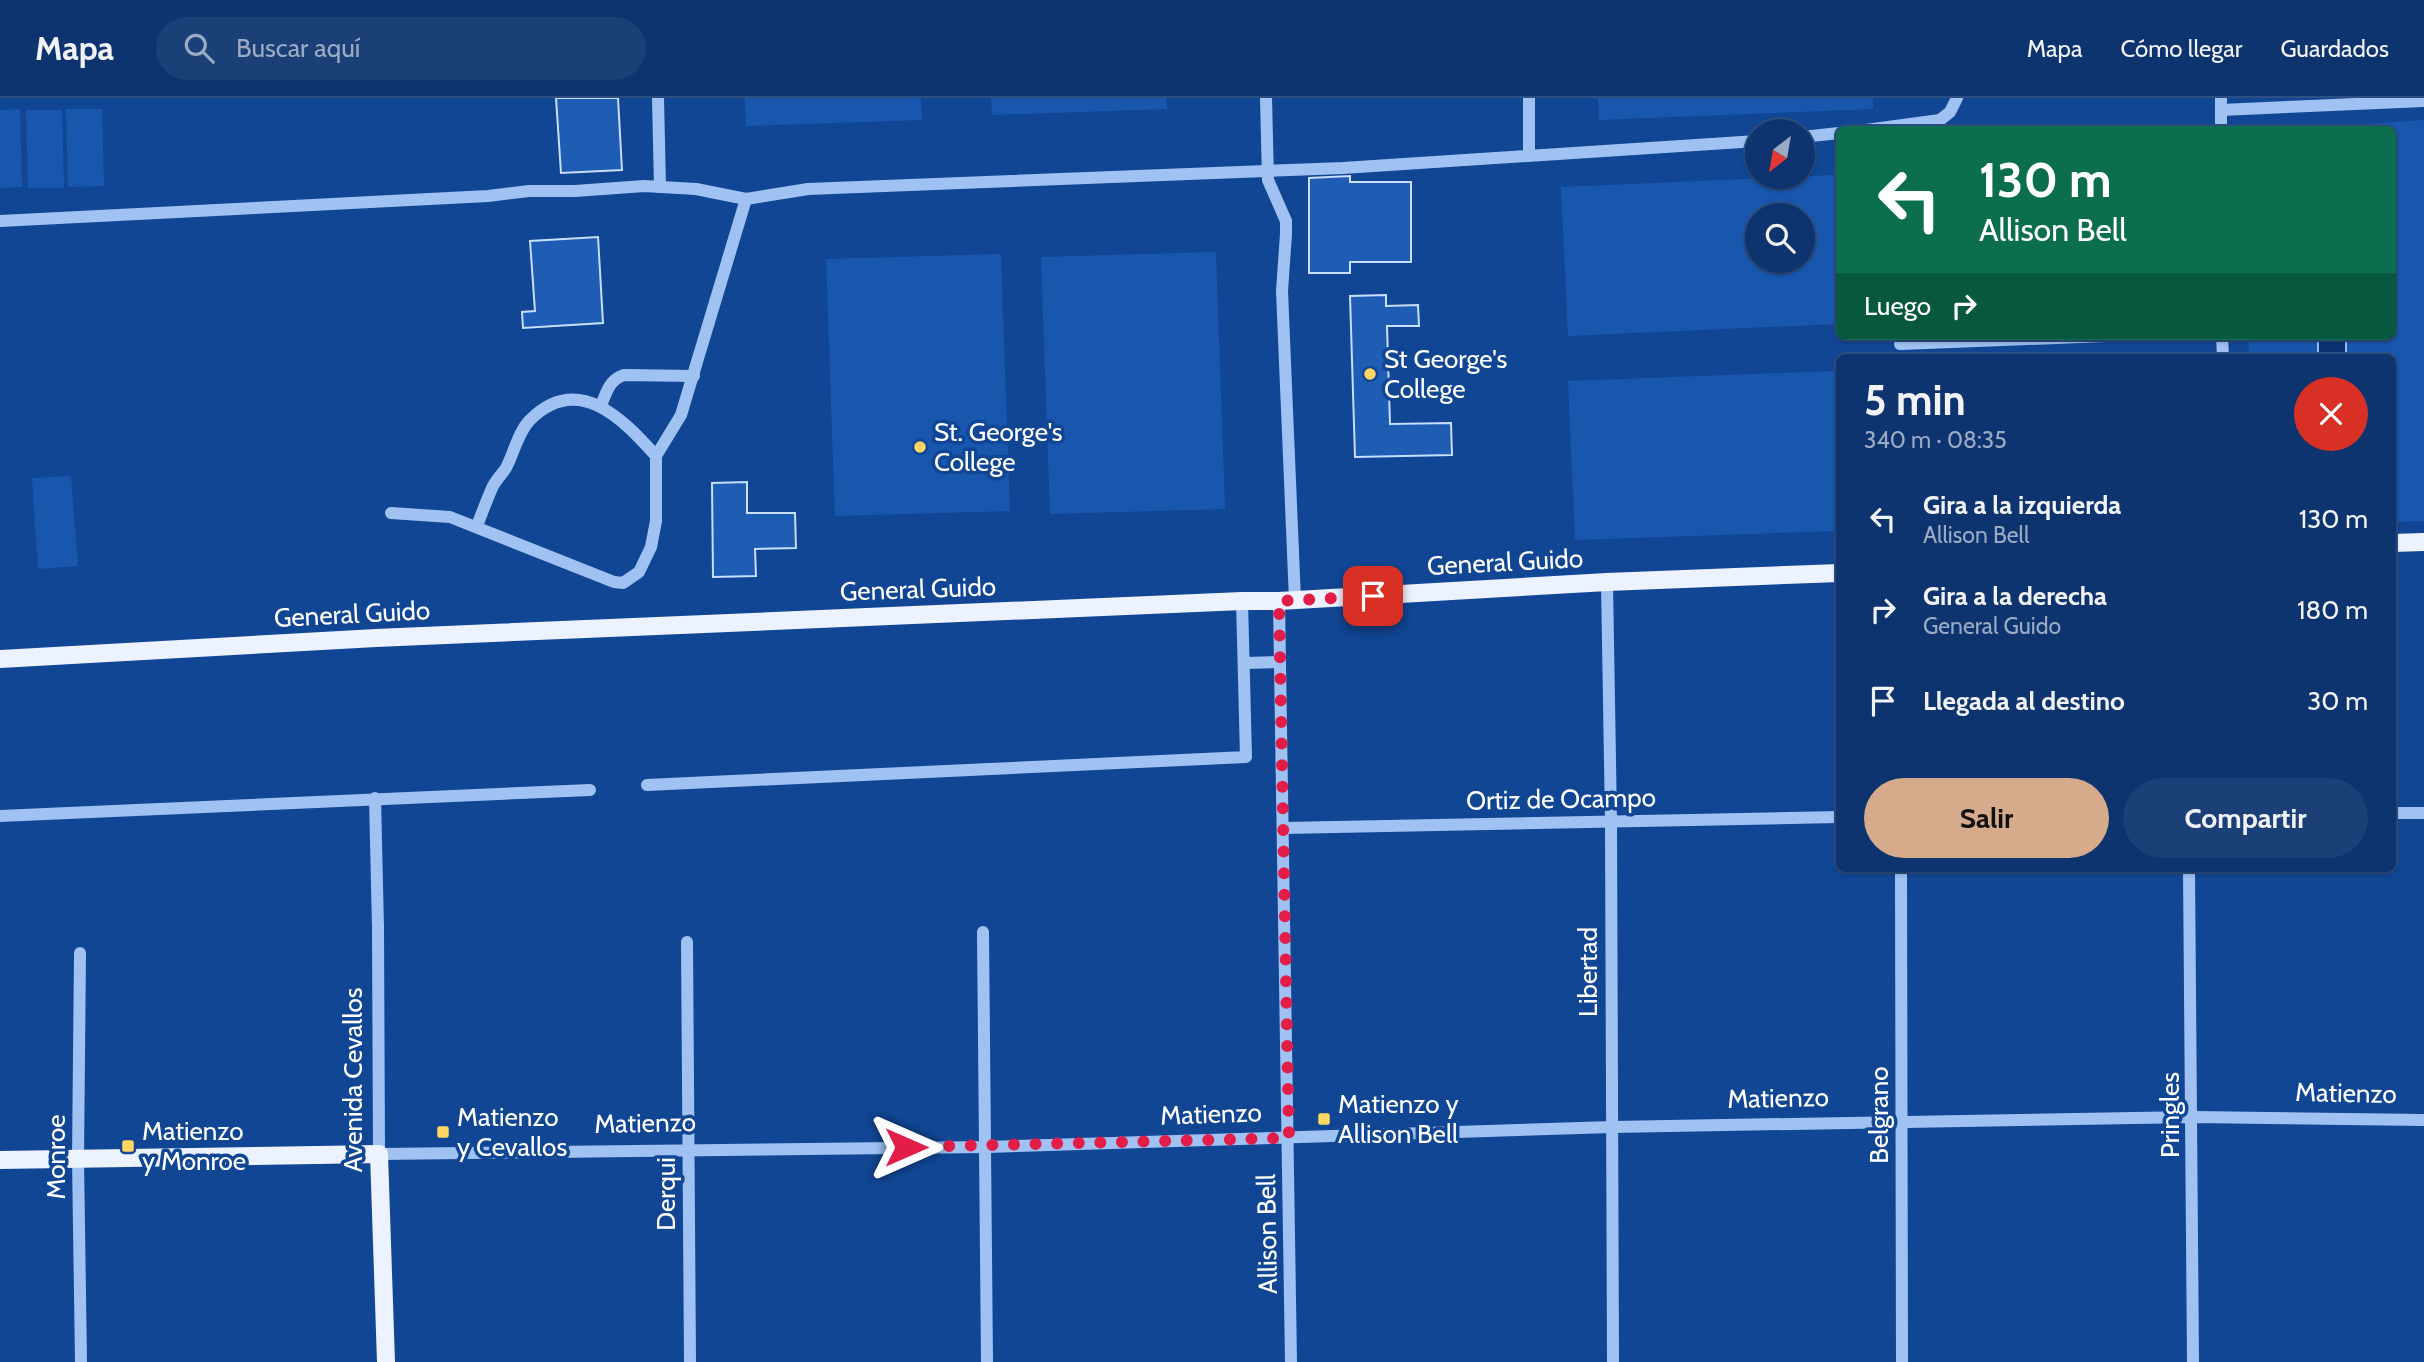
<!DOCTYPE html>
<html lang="es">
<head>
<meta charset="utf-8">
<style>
	body { margin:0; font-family:Cabin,sans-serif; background:#1b3f77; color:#f1f3f6; height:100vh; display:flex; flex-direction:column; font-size:26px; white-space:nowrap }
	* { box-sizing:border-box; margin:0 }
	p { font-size:23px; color:#9aaac3 }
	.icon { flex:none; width:38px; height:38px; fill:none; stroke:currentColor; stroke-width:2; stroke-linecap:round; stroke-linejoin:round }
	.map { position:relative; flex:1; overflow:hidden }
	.details { position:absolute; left:1836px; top:256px; width:560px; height:518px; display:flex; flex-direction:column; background:#0d346f; border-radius:10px; box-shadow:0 2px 5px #0004,0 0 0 2px #2d4f82 }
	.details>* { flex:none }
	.top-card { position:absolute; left:1836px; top:28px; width:560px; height:214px; border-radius:10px; box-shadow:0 2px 5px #0004,0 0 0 2px #2d4f82; background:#0b6e4f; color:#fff; overflow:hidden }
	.needle { width:46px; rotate:211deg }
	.buttons { position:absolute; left:1745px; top:21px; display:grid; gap:14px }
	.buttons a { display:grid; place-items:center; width:70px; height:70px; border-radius:50%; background:#0d346f; box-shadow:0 2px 5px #0004,0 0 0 2px #2d4f82; font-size:35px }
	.pin { position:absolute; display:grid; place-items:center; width:60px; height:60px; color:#fff; margin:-30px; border-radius:14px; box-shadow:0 4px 10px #0006 }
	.me { position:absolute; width:77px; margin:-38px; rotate:90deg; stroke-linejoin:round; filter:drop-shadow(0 0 5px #0008) }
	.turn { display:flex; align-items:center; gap:24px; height:147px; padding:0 28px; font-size:32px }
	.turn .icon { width:91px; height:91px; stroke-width:2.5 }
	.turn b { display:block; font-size:49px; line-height:60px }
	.then { display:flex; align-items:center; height:66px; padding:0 28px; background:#0003; gap:14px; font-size:26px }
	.round { display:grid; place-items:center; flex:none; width:74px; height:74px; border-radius:37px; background:#1b3f77 }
	.overview { display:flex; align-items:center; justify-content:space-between; height:119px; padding:0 28px }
	h1 { font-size:42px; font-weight:800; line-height:52px }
	.button { display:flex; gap:14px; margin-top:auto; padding:14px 28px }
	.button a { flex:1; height:80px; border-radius:42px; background:#d6ab8b; color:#111; font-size:28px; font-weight:800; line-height:80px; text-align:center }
	.button a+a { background:#1b3f77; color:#f1f3f6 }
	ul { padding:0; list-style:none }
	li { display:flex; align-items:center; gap:21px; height:91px; padding:0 28px }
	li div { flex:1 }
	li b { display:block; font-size:26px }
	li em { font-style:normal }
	header { display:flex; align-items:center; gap:42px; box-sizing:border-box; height:98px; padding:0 35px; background:#0d346f; border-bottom:2px solid #2d4f82 }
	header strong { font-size:33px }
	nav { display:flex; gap:38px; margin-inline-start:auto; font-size:24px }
	.search { width:490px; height:63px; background:#1b3f77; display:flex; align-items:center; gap:18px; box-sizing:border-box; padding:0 24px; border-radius:38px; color:#9aaac3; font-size:26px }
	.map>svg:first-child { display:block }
	.green { fill:#1957af; fill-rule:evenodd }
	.water { fill:#0a3270; stroke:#91bdf6; stroke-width:2 }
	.building { fill:#1f5cb4; stroke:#c7defd; stroke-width:2 }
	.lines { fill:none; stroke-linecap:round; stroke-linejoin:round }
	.minor { stroke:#a0c2f3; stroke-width:12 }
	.major { stroke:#ecf2ff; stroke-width:18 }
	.route { stroke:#e11d48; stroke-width:12; stroke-dasharray:0 21.6 }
	.poi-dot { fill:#ffd762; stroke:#114694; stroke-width:2.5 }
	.labels { text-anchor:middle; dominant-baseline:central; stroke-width:7; stroke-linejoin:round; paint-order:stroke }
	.poi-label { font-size:26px; fill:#fff; stroke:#114694; text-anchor:start }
	.street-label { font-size:26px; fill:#fff; stroke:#114694 }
</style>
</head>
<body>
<header>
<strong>Mapa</strong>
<div class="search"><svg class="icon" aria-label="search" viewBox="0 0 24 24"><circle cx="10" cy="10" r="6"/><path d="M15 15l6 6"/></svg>Buscar aquí</div>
<nav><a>Mapa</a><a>Cómo llegar</a><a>Guardados</a></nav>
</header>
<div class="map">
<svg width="2424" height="1264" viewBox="0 0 2424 1264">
	<rect width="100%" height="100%" fill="#114694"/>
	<!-- green -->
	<g class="green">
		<path d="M745,0H921L922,22L746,28Z"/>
		<path d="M991,0H1166L1167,11L992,17Z"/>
		<path d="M1598,0H1873V11L1599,22Z"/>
		<path d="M20,11L22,89L0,90V12Z"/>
		<path d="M66,11H102L104,88L68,89Z"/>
		<path d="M26,12H62L64,90H28Z"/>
		<path d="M2424,22V423L2392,424V259H2249L2248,238H2392V32L2293,31Z"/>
		<path d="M1835,77L1839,226L1568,238L1561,89ZM1757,117H1802V163H1757Z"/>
		<path d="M1216,154L1225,411L1050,416L1041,159Z"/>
		<path d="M1001,156L1010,413L835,418L826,161Z"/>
		<path d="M1836,273L1839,433L1575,442L1568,283Z"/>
		<path d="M71,378L78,468L38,471L32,380Z"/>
	</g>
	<!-- water -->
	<rect class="water" x="2318" y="238" width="28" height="21"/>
	<!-- building -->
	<g class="building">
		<path d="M556,0H618L622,72L561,75Z"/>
		<path d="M1350,78V84H1411V164H1350V175H1309V80Z"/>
		<path d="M598,139L603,225L523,230L522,214L535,213L530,143Z"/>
		<path d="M1386,197V208L1418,207L1419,228H1387L1390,326L1451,325L1452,357L1355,359L1350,198Z"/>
		<path d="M747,384V415H795L796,450L755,451L756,478L713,479L712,385Z"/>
	</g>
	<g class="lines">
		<!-- minor -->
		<g class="minor">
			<path d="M658,0L660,89"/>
			<path d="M1266,0L1268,82L1286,123V136L1282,193L1295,502"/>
			<path d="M2221,0V32"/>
			<path d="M2221,12L2424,3"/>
			<path d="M1866,32L1940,22L1950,14L1957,0"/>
			<path d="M1802,39L1839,35"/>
			<path d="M1529,57V0"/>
			<path d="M0,123L488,98L529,93H575L644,88L696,91L746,101L808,91L1343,70L1757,43"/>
			<path d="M2222,238L2223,259"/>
			<path d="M1900,246L2106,238"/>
			<path d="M601,307C607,294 609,282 624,277L694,278"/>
			<path d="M391,415L450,419L614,484L623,485L639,474L651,449L656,423V358L681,317L746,101"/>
			<path d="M477,428C482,415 487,401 493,388C497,381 502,376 506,370C514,355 518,334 530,322C578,274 623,321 656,358"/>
			<path d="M1607,484L1611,723L1613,1264"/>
			<path d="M1279,503L1291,1264"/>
			<path d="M1244,565L1279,564"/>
			<path d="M647,687L1246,659L1242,503"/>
			<path d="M375,700L378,830L379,1056L987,1049L1612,1029L2193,1019L2424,1022"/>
			<path d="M2392,715H2424"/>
			<path d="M0,718L590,692"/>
			<path d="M1284,730L1839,719"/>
			<path d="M1901,770L1902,1264"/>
			<path d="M2189,770L2193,1264"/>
			<path d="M983,834L987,1264"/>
			<path d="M687,844L690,1264"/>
			<path d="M80,855L78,1061L81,1264"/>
		</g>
		<!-- major -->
		<g class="major">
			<path d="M2392,445L2424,444"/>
			<path d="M0,561L376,540L1242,503H1279L1607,484L1839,475"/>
			<path d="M0,1062L379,1056L386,1264"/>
		</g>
	</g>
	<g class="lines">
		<!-- route -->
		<path class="route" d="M906,1049L1289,1040L1279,503L1373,498"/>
	</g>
	<!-- markers -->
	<g class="poi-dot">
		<circle cx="1370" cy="276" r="7"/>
		<circle cx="920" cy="349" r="7"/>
		<rect x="1317" y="1014" width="14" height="14" rx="3.5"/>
		<rect x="436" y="1027" width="14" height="14" rx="3.5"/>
		<rect x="121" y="1041" width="14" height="14" rx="3.5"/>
	</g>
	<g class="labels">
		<!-- poi labels -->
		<g class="poi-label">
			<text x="1384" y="261">St George's<tspan x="1384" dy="30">College</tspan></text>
			<text x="934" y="334">St. George's<tspan x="934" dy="30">College</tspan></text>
			<text x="1338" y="1006">Matienzo y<tspan x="1338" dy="30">Allison Bell</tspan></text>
			<text x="457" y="1019">Matienzo<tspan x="457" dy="30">y Cevallos</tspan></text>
			<text x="142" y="1033">Matienzo<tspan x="142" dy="30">y Monroe</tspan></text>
		</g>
		<!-- street labels -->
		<g class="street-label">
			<text transform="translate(1505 464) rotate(-3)">General Guido</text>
			<text transform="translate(918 491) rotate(-2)">General Guido</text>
			<text transform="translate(352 516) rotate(-3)">General Guido</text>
			<text transform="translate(1561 701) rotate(-1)">Ortiz de Ocampo</text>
			<text transform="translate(1588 874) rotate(-90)">Libertad</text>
			<text transform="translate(353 982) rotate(-90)">Avenida Cevallos</text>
			<text transform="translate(2346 995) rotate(1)">Matienzo</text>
			<text transform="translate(1778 1000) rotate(-1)">Matienzo</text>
			<text transform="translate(1211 1016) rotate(-2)">Matienzo</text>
			<text transform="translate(1879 1017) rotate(-90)">Belgrano</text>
			<text transform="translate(2170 1017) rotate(-90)">Pringles</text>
			<text transform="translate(645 1025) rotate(-1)">Matienzo</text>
			<text transform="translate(56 1059) rotate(-90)">Monroe</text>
			<text transform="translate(666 1096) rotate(-90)">Derqui</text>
			<text transform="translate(1267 1136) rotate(-91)">Allison Bell</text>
		</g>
	</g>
</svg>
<div class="buttons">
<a><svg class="needle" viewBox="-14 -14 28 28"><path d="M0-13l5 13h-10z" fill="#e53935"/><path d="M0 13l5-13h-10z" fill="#9aaac3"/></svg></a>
<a><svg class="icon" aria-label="search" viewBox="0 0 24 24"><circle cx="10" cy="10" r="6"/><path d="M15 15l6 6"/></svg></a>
</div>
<div class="pin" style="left:1373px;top:498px;background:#d93025"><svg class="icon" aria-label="arrive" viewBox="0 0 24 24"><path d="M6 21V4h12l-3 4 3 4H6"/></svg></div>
<svg class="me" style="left:906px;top:1049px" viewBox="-20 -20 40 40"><path d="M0-17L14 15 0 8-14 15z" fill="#e11d48" stroke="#fff" stroke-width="4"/></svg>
<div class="top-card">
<div class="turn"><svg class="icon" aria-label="left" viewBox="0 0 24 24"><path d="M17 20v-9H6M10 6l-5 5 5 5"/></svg><div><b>130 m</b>Allison Bell</div></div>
<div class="then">Luego<svg class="icon" aria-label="right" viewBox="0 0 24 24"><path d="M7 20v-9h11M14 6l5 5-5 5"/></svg></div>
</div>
<section class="details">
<div class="overview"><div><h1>5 min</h1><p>340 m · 08:35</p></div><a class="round" style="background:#d93025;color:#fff"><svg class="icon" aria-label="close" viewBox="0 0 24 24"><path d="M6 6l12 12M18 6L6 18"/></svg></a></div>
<ul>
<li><svg class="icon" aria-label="left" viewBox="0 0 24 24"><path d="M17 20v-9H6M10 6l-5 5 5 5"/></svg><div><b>Gira a la izquierda</b><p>Allison Bell</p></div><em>130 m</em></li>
<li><svg class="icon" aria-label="right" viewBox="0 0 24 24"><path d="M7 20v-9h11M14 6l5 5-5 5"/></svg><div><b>Gira a la derecha</b><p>General Guido</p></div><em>180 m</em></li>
<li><svg class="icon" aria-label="arrive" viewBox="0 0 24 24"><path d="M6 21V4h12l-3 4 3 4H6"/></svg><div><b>Llegada al destino</b></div><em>30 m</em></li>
</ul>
<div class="button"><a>Salir</a><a>Compartir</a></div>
</section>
</div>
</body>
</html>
